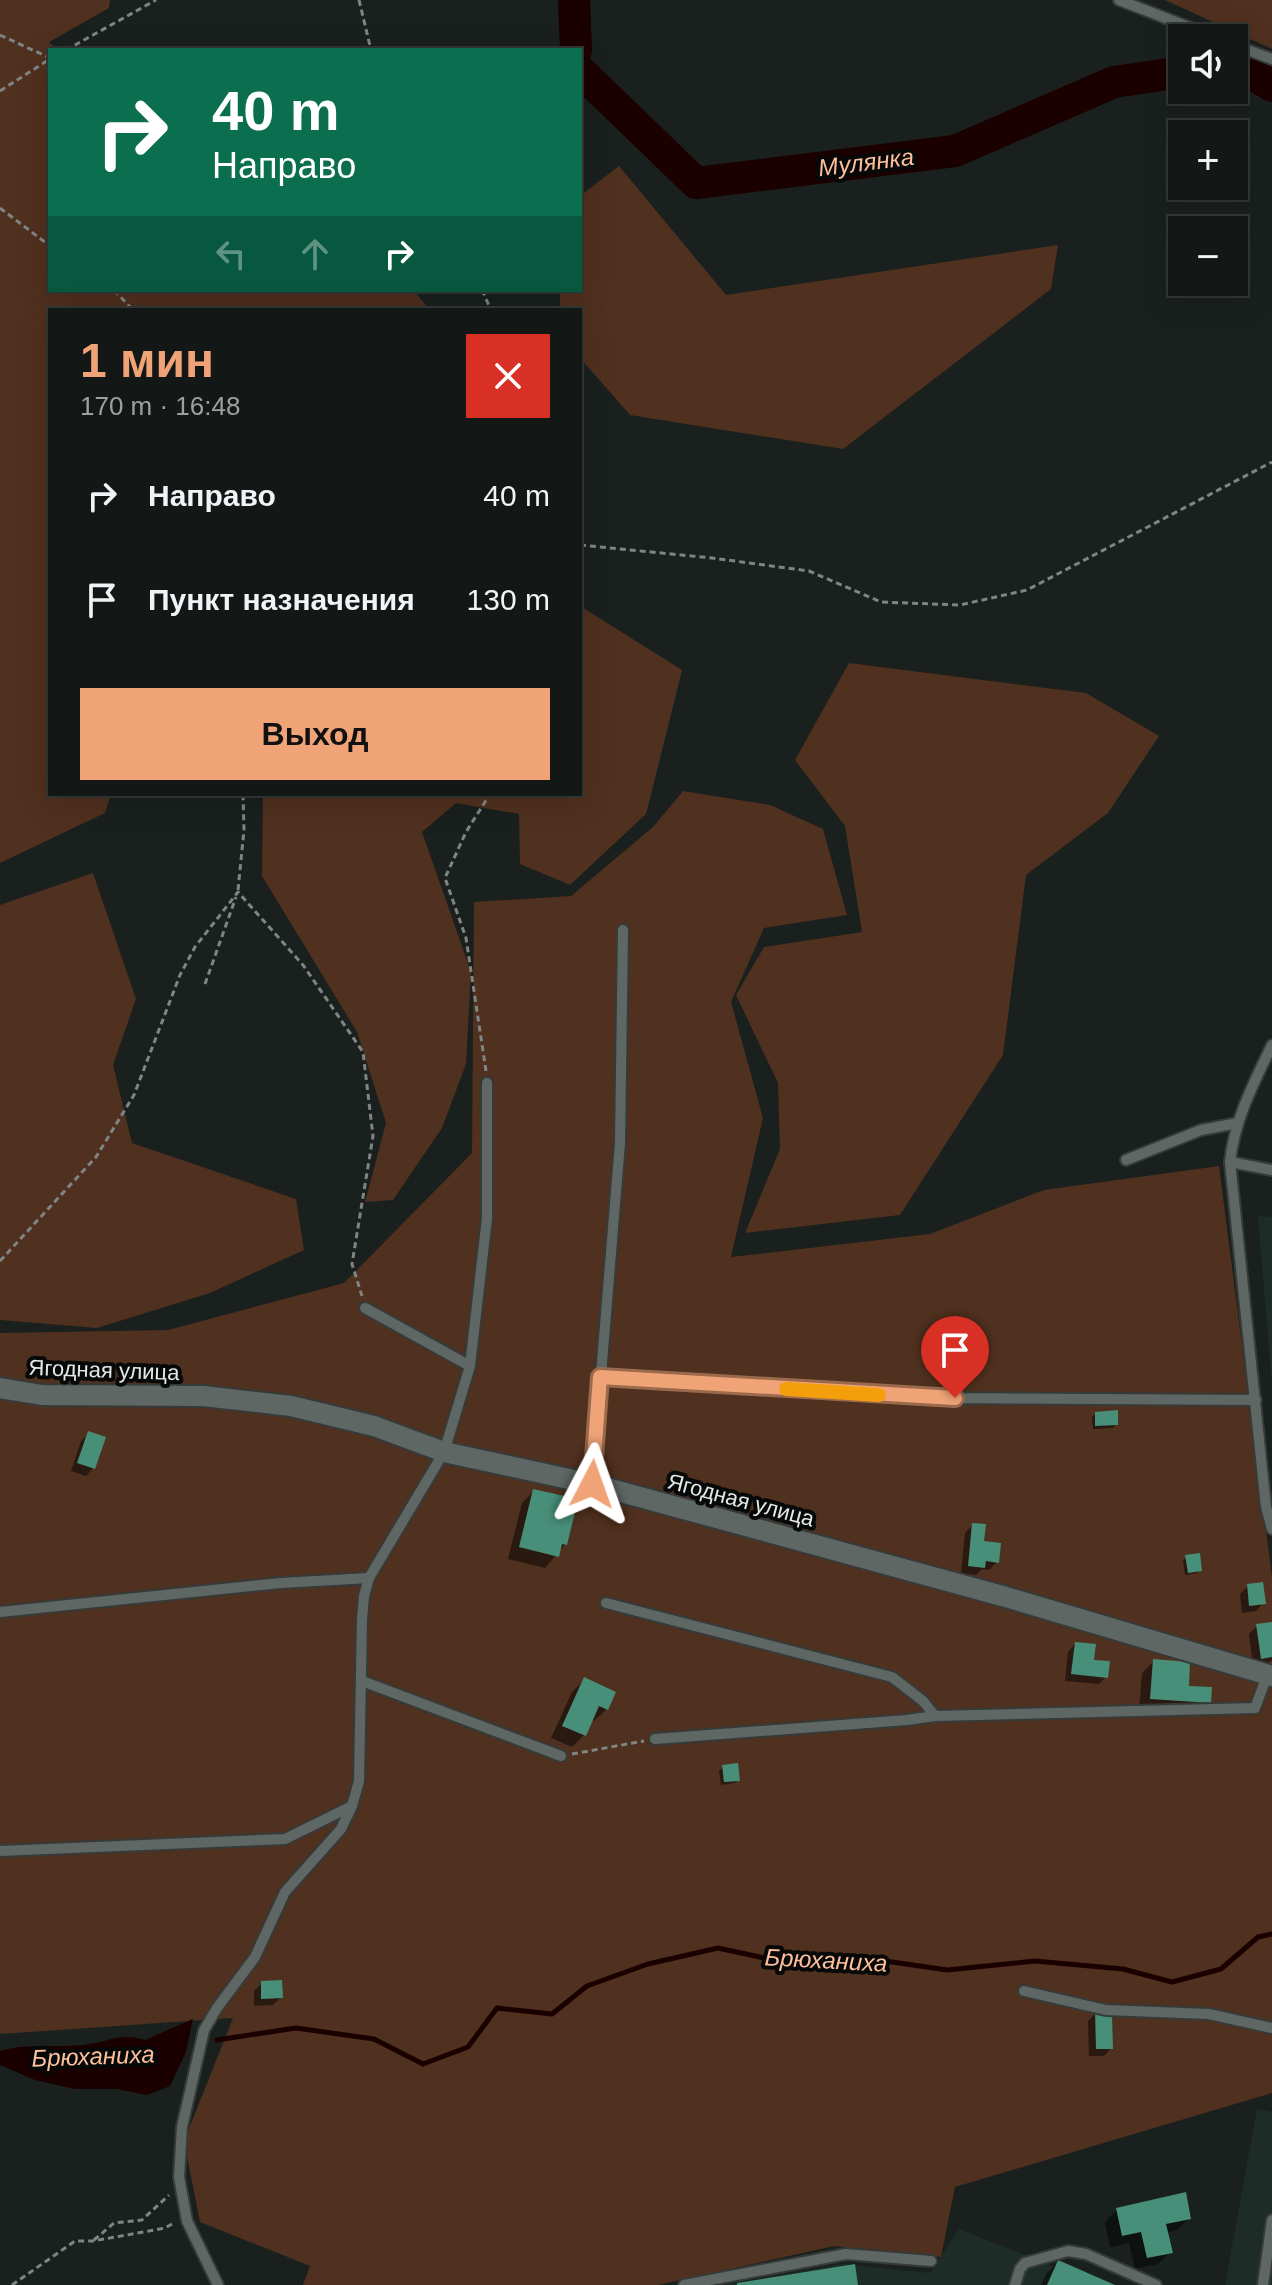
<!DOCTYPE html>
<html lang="ru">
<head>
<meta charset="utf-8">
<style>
	body { margin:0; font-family:Helvetica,sans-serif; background:#202523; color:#f1f3f6; height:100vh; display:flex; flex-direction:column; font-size:30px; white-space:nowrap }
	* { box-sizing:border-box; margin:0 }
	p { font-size:26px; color:#9da0a1 }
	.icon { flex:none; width:44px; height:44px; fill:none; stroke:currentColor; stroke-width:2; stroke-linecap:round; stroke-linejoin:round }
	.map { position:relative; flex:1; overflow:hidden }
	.drawer { position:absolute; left:48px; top:308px; width:534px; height:488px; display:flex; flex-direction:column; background:#131816; border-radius:0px; box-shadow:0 8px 32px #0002,0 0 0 2px #323735 }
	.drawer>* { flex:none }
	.hud { position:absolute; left:48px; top:48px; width:534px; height:244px; border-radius:0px; box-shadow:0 8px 32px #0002,0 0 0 2px #323735; background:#0b6e4f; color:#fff; overflow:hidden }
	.controls { position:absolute; left:1168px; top:24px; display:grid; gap:16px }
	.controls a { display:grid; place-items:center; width:80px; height:80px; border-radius:0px; background:#131816; box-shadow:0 8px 32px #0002,0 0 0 2px #323735; font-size:40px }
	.pin { position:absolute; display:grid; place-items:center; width:68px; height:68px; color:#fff; margin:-82px -34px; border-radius:50% 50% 50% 0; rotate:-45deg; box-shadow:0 0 8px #0007 }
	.pin .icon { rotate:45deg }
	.me { position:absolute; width:88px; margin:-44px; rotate:4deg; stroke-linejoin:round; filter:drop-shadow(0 0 6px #0008) }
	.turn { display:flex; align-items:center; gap:28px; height:168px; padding:0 32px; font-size:36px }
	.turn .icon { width:104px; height:104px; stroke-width:2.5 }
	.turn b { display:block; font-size:56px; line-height:68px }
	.lanes { display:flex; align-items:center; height:76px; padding:0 32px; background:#0003; justify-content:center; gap:40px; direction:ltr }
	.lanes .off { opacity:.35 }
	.round { display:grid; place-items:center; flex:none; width:84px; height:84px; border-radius:0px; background:#202523 }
	.head { display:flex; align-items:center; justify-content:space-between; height:136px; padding:0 32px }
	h1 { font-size:48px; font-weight:700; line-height:60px; color:#efa377 }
	.button { display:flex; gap:16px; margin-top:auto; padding:16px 32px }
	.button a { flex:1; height:92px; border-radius:0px; background:#efa377; color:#111; font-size:32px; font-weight:700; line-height:92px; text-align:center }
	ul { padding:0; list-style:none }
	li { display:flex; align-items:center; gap:24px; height:104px; padding:0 32px }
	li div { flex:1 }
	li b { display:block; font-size:30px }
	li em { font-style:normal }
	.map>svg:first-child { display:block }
	.built { fill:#1e2c27 }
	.green { fill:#50301e }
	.water { fill:#1b0000 }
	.shadow { fill:#0007 }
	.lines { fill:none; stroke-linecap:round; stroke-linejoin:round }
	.stream { stroke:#1b0000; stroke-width:5 }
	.river { stroke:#1b0000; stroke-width:32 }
	.building { fill:#488f79 }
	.service-casing { stroke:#363b39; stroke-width:14 }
	.minor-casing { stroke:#363b39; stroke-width:24 }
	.path { stroke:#7f8583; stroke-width:3; stroke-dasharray:6 4; stroke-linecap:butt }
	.service { stroke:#5f6764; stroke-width:10 }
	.minor { stroke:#5f6764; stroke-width:20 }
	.route-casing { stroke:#9b6a4d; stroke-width:20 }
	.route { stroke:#efa377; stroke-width:14 }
	.slow { stroke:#f59e0b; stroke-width:14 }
	.labels { text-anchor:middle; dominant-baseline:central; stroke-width:8; stroke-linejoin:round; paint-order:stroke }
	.street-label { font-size:22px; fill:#e4e9e8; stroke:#060908 }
	.water-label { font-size:24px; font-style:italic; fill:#febe9b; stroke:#060908 }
</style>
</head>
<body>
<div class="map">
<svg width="1272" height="2285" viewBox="0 0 1272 2285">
	<rect width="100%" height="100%" fill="#19201e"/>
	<!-- built -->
	<g class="built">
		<path d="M1258,1216L1272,1217V1385Z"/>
		<path d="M1257,2109L1272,2112V2285H1225Z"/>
		<path d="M959,2229L1101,2285H724L842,2264L930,2273Z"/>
	</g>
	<!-- green -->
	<g class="green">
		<path d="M0,0H110L109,8L49,42L57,50H50V290H413L430,310H50V794H111L105,813L0,863Z"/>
		<path d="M1165,0H1272V49Z"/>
		<path d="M619,166L726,295L1058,245L1051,289L843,449L630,415L580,358V310H560V290H580V196Z"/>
		<path d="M580,606L682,670L646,814L570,885L520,864L519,814L456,803L422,832L471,972L466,1064L442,1128L393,1200L365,1202L386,1123L357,1032L262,876L263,794H580Z"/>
		<path d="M849,663L1086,693L1159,736L1108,813L1026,875L1003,1055L900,1215L745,1233L780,1149L778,1083L736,995L764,947L862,932L845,826L795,760Z"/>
		<path d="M683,791L770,805L823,829L847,915L764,928L731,1002L763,1118L731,1257L930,1234L1044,1190L1219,1166L1272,1577V2093L955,2187L941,2257L834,2246L658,2285H303L310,2266L200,2222L184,2141L233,2018L0,2034V1333L168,1330L344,1283L472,1153L474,902L571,896L653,827Z"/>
		<path d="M93,873L136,999L113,1065L132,1143L296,1199L304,1250L210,1293L97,1328L0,1320V905Z"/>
	</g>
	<!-- water -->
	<path class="water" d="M193,2019L186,2052L170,2086L147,2095L117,2089H75L35,2080L0,2065V2051C28,2043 55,2048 83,2045C107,2043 120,2032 145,2040Z"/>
	<!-- shadow -->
	<g class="shadow">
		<path d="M1096,1413L1116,1425L1113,1428L1093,1429L1092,1417Z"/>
		<path d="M89,1434L104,1439L93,1468L86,1476L71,1471L81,1441Z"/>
		<path d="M534,1491L565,1544L545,1568L508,1559L522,1503Z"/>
		<path d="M973,1525L982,1543L997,1562L989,1570L982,1569L976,1575L961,1573L965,1533Z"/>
		<path d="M1186,1557L1200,1570L1197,1573L1185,1575L1183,1561Z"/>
		<path d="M1248,1586L1263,1603L1256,1611L1242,1613L1240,1594Z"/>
		<path d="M1272,1624V1660L1268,1663L1253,1666L1249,1634L1257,1626Z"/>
		<path d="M1075,1644L1106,1677L1099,1684L1065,1681L1068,1652Z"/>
		<path d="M1154,1661L1186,1687L1209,1702L1197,1714L1139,1710L1142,1673Z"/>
		<path d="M584,1680L607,1709L594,1721L591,1719L584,1735L572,1747L551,1738L572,1692Z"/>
		<path d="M723,1767L738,1780L735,1783L721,1785L719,1771Z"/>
		<path d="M262,1983L281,1997L273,2005L254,2006V1991Z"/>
		<path d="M1096,2013L1111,2048L1104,2056H1089L1088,2021Z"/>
		<path d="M1117,2210L1189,2218L1177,2230L1166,2233L1170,2252L1158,2264L1135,2269L1129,2243L1110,2247L1105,2222Z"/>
		<path d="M1058,2262L1110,2285H1041L1046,2274Z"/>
	</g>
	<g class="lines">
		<!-- stream -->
		<path class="stream" d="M217,2040L296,2028L374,2039L423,2064L468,2047L497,2008L552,2014L587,1986L648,1964L718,1948L783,1962L858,1957L947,1970L1035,1961L1123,1969L1172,1982L1221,1969L1258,1937L1272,1934"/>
		<!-- river -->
		<g class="river">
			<path d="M574,0L576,50"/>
			<path d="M1234,65H1238L1272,86"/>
			<path d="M580,71L696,183L955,151L1114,82L1182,72"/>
		</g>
	</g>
	<!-- building -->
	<g class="building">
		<path d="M1118,1410V1425L1095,1426V1412Z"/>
		<path d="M88,1431L106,1437L95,1469L77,1463Z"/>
		<path d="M533,1489L569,1497L567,1506L576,1508L567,1545L562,1544L559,1557L519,1547Z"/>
		<path d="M972,1523L986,1524L984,1541L1001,1543L999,1563L986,1561L985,1568L968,1566Z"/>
		<path d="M1200,1553L1202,1571L1188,1573L1185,1555Z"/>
		<path d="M1263,1582L1266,1604L1249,1606L1247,1584Z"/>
		<path d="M1272,1622V1657L1261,1659L1256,1624Z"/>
		<path d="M1075,1642L1096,1644L1094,1660L1110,1661L1108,1678L1071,1674Z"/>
		<path d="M1153,1659L1190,1662L1189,1686L1212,1687L1211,1703L1150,1699Z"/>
		<path d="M584,1677L616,1692L608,1710L599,1706L586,1736L562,1726Z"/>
		<path d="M738,1763L740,1781L724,1782L722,1765Z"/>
		<path d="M282,1980L283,1998L261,1999V1981Z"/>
		<path d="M1095,2011L1112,2015L1113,2049H1096Z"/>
		<path d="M1186,2192L1191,2219L1166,2224L1173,2253L1147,2258L1141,2232L1122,2236L1116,2208Z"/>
		<path d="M1058,2260L1115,2285H1047Z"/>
		<path d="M855,2264L858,2285H737V2283Z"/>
	</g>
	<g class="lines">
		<!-- service casing -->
		<g class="service-casing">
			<g id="service">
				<path d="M1119,0L1217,38"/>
				<path d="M1234,45L1272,59"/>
				<path d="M1272,1045C1254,1082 1234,1121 1230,1162L1266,1507L1272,1529"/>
				<path d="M1126,1160L1201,1130L1238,1123"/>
				<path d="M1230,1162L1272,1170"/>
				<path d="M365,1308L470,1366"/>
				<path d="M600,1377L926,1398L1256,1400"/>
				<path d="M592,1484L620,1143L623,930"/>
				<path d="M606,1603L892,1677L923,1701L935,1716"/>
				<path d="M0,1612L281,1583L369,1578"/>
				<path d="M362,1681L561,1756"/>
				<path d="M655,1739L907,1720L935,1716L1255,1708L1267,1676"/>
				<path d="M0,1851L285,1839L352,1806"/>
				<path d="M1024,1991L1106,2010L1209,2014L1272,2028"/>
				<path d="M218,2285L187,2221L179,2177L182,2127L204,2030L217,2008L255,1957L285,1892L341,1829L352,1806L359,1781L362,1619L364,1596L369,1578L444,1452L470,1366L487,1218V1083"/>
				<path d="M684,2285L846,2254L931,2261"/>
				<path d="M1015,2285L1020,2269L1025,2263L1068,2251L1086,2254L1156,2285"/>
				<path d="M1263,2285L1272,2220"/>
			</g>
		</g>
		<!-- minor casing -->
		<g class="minor-casing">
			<path id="minor" d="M0,1388L42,1395L203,1396L291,1406L374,1426L444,1452L592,1484L1006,1597L1272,1676"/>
		</g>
		<!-- path -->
		<g class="path">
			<path d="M359,0L371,50"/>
			<path d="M0,35L50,58"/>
			<path d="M66,50L156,0"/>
			<path d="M0,91L50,59"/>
			<path d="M0,208L50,246"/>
			<path d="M114,290L133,310"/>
			<path d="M482,290L491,310"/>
			<path d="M580,545L712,558L809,571L881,602L960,605L1027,590L1272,462"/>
			<path d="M238,890L244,830L243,794"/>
			<path d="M205,984L236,897"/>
			<path d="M486,1071L466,938L445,878L466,832L490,794"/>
			<path d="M0,1261L96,1157L134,1095L180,975L195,947L238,892L303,965L363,1052L373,1136L352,1264L362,1296"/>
			<path d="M572,1754L644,1741"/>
			<path d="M94,2240L114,2223L142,2220L169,2195"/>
			<path d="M12,2285L75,2241H93L127,2235L165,2228L172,2224"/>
		</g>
		<!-- service -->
		<use href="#service" class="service"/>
		<!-- minor -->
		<use href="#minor" class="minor"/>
	</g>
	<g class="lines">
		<!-- route casing -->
		<g class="route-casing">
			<path id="route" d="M592,1484L600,1377L955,1398"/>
		</g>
		<!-- route -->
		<use href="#route" class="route"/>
		<!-- slow -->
		<path class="slow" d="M786,1389L879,1395"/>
	</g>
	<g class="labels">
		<!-- street labels -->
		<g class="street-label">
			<text transform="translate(104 1370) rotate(2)">Ягодная улица</text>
			<text transform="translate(741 1500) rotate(15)">Ягодная улица</text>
		</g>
		<!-- water labels -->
		<g class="water-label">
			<text transform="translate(866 162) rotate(-7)">Мулянка</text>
			<text transform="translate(826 1960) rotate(3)">Брюханиха</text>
			<text transform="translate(93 2056) rotate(-2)">Брюханиха</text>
		</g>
	</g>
</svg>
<div class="controls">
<a><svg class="icon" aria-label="sound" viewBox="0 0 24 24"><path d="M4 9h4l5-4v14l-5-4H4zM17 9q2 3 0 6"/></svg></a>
<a>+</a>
<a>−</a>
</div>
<div class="pin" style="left:955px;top:1398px;background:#d93025"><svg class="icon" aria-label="arrive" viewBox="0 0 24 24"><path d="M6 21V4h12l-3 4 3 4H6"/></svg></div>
<svg class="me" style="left:592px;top:1484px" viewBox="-20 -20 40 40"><path d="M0-17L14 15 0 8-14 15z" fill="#efa377" stroke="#fff" stroke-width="4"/></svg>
<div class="hud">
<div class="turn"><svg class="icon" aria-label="right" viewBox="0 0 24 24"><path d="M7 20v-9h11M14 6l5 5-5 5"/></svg><div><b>40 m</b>Направо</div></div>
<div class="lanes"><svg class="icon off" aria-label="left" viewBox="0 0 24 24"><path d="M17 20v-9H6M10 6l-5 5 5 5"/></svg><svg class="icon off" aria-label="ahead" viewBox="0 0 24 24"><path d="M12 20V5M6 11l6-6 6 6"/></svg><svg class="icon" aria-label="right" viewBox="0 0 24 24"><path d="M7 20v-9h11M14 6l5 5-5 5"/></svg></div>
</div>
<section class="drawer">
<div class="head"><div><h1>1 мин</h1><p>170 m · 16:48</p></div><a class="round" style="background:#d93025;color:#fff"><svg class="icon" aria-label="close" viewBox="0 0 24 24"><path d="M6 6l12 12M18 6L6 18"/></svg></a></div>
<ul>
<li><svg class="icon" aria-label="right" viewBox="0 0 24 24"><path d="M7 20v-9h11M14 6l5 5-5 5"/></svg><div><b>Направо</b></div><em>40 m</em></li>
<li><svg class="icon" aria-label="arrive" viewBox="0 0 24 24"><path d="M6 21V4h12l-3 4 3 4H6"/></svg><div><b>Пункт назначения</b></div><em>130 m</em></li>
</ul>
<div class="button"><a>Выход</a></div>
</section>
</div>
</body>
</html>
